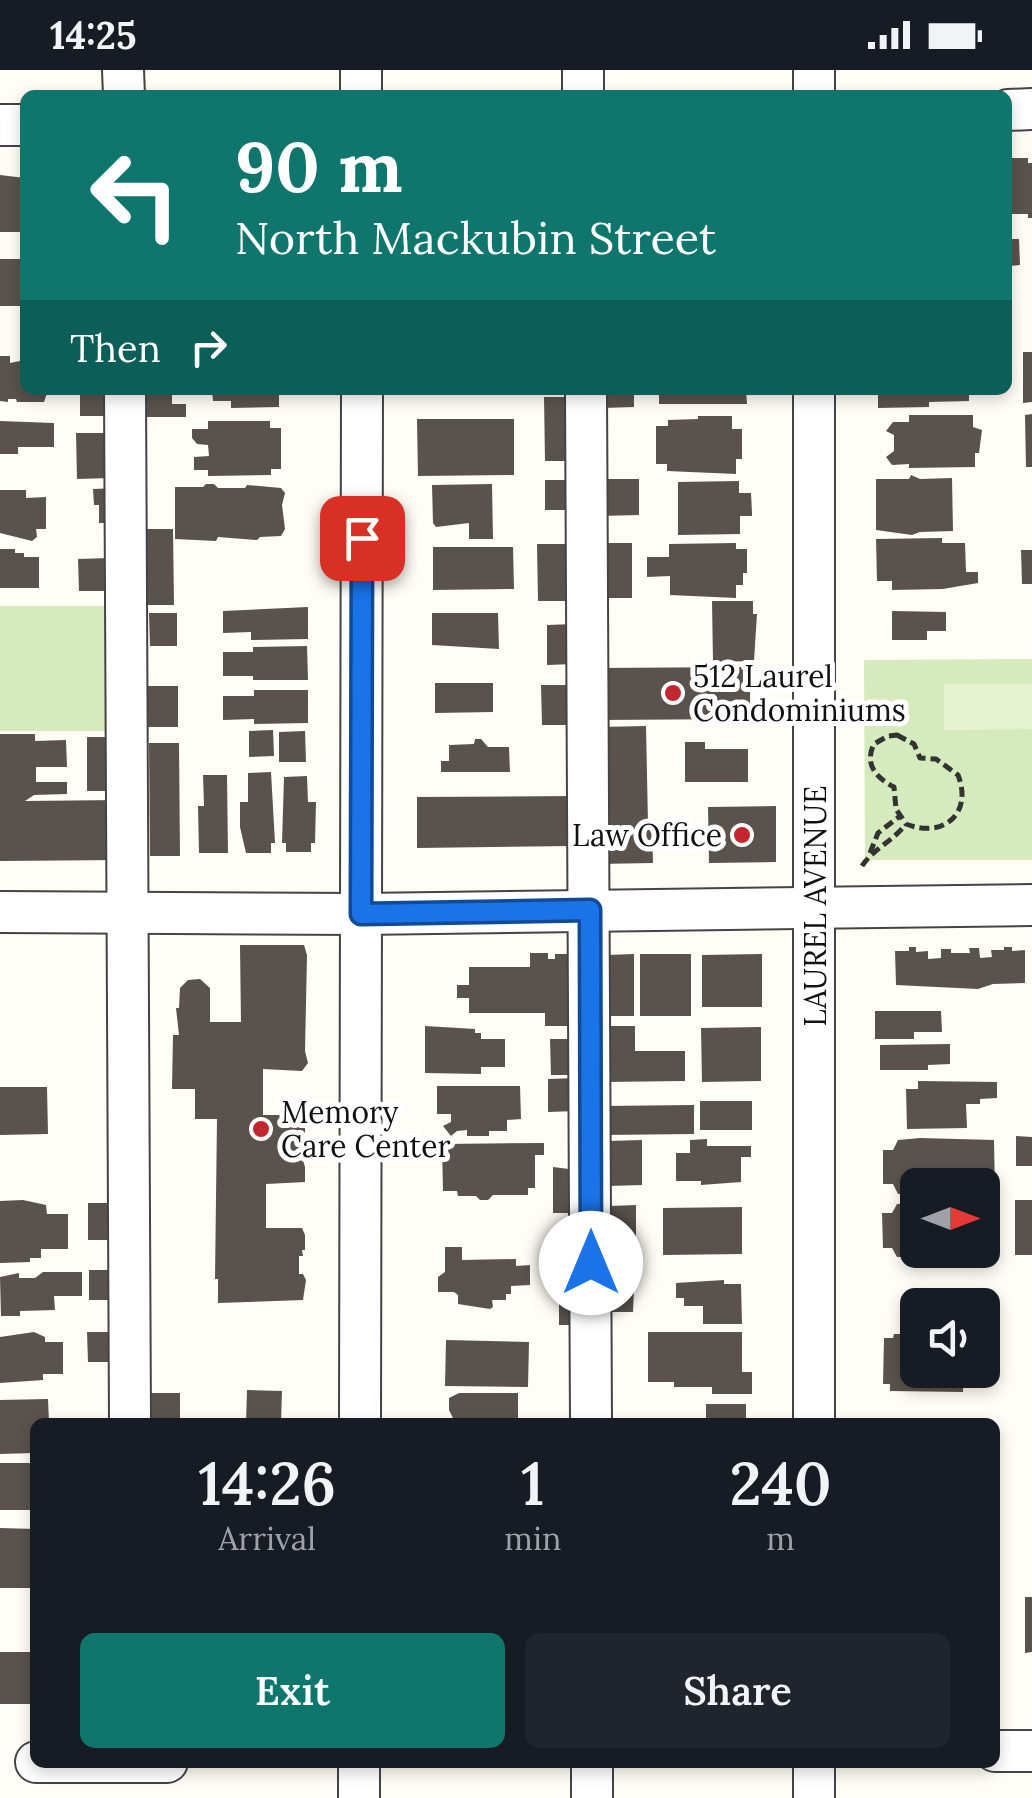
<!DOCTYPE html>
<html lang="en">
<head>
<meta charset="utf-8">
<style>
	body { margin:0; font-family:Lora,serif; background:#20242c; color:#f1f3f6; height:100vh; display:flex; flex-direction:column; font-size:38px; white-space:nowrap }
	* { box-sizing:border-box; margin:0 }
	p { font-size:32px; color:#9ea1a6 }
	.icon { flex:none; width:55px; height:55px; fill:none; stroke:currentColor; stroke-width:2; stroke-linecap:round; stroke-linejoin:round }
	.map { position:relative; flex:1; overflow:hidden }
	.details { position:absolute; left:30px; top:1348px; width:970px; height:350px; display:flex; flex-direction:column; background:#171b24; border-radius:15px; box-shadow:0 5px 15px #0003 }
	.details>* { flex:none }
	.top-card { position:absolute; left:20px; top:20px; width:992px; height:305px; border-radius:15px; box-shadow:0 5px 15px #0003; background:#0f766e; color:#fff; overflow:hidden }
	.needle { width:65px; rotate:90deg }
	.tools { position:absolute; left:900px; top:1098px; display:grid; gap:20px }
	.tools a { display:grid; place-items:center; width:100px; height:100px; border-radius:15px; background:#171b24; box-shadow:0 5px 15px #0003; font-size:50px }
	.pin { position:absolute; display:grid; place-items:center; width:85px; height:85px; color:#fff; margin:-42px; border-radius:20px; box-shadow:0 5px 15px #0006 }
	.me { position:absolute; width:110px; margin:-55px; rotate:0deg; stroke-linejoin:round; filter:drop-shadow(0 0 8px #0008) }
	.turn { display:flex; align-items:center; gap:35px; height:210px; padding:0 50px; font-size:45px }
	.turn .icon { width:130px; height:130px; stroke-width:2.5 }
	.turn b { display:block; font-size:70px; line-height:85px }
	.then { display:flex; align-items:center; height:95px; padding:0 50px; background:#0003; gap:20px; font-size:38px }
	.eta { display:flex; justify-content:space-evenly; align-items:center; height:170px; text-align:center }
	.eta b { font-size:60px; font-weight:600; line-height:70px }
	.button { display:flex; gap:20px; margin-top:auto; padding:20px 50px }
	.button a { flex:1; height:115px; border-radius:15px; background:#0f766e; color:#fff; font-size:40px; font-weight:600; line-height:115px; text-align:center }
	.button a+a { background:#20242c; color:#f1f3f6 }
	.status { display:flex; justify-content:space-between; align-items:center; height:70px; padding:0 50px; background:#171b24; direction:ltr }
	.status svg { height:28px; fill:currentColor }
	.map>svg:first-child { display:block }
	.green { fill:#d5ebbd }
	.pitch { fill:#e6f2cf }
	.building { fill:#5a524d }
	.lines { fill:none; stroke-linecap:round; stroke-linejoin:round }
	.minor-casing { stroke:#444; stroke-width:44 }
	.path { stroke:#333; stroke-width:5; stroke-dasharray:10 5; stroke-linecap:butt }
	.minor { stroke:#fff; stroke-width:40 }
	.route-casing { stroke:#114b97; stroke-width:25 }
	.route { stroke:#1a73e8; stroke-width:18 }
	.poi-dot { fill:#c4262e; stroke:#fff; stroke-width:4 }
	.labels { text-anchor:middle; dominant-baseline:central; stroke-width:10; stroke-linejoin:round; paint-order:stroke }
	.poi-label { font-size:30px; fill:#111; stroke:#fff; text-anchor:start }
	.street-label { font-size:30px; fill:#111; stroke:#fff }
</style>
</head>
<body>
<div class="status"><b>14:25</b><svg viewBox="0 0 49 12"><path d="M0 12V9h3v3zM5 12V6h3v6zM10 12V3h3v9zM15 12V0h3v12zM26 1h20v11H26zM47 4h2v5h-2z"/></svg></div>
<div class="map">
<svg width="1032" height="1728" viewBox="0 0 1032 1728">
	<rect width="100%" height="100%" fill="#fffdf5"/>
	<!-- green -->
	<g class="green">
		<rect x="0" y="536" width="118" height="125"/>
		<path d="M1032,589V790H865L864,590Z"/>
	</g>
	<!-- pitch -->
	<path class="pitch" d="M944,614H1032V659L944,660Z"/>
	<!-- building -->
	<g class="building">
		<path d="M1009,88H1028V93H1032V148H1028V144H1009Z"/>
		<path d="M0,105L25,108V162H0Z"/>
		<path d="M1008,169H1019L1020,195L1008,196Z"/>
		<path d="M0,189H20V204H25V236H0Z"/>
		<path d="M1023,282H1032V332L1023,333Z"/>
		<path d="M0,286H10V293L25,290V320H48L44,332H17L16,329H8V332L0,331Z"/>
		<path d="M212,320H279V337L231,338V331H213Z"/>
		<path d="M602,320H634V337L603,338Z"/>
		<path d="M659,320H746L747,334H659Z"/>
		<path d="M878,320H969V331L929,332V337L878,338Z"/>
		<rect x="80" y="322" width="30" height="24"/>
		<path d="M136,322H172V334H186V347H136Z"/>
		<path d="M544,327H574L575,391H545Z"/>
		<path d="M1032,344V397H1026L1025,345Z"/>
		<path d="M909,345H973V357L982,360L979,383H975V397L909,398V394L892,395L886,387L894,381V365L886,361L893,352H909Z"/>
		<path d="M698,346H732V359H742V389H736V404L667,401V394H656V356H668V350L698,349Z"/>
		<path d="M417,349H514V405L418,406Z"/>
		<path d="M0,351L54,353V377H18V384H0Z"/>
		<path d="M208,351H270V358H281V399H271V405L208,406V400H194V387L209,386L208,375L197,374L192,368V359H208Z"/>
		<path d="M76,363H110V408L77,409Z"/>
		<path d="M911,405L920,409L952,408L953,461L920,462L912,465L876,460V409H909Z"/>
		<path d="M600,409H639V445L600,446Z"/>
		<rect x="545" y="410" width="34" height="30"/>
		<path d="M739,411V423H751L752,443V446H740V464L678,465V412Z"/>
		<path d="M206,414H214L218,418H245L247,415L281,418L285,423L282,435L285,459L281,466L260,467L257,470L218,467L216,471L175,469V417H203Z"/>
		<path d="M492,414L493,469H469V453L436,457L433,453L432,415Z"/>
		<path d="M118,418V453H99V435H94L93,419Z"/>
		<path d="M0,420H26V428L46,427V459H36L37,467L32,471L0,463Z"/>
		<path d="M142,459H173L174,535H143Z"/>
		<path d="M942,468V473H965L966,502H978V513L943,519L892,520V511H877L876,469Z"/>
		<rect x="601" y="473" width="31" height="55"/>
		<path d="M736,473V479H747V503H743V515H736V528L670,525V506L647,507V487H669V474Z"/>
		<path d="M537,474H575L576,531H538Z"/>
		<path d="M433,477H513L514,519L433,520Z"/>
		<path d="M0,479H15V483H24V487H39V518H0Z"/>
		<path d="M1021,480H1032V514H1022Z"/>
		<path d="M109,488L110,521H79L78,489Z"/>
		<path d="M712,531H753V544H757L754,591L713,592Z"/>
		<path d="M308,537V569L251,570V562L223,563V541Z"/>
		<path d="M892,541L946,542V561H927V570H892Z"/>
		<path d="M149,543H177V576H150Z"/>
		<path d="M432,543H498L499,579L432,575Z"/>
		<path d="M574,554V594L547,595V555Z"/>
		<path d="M307,576L308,610H253V606H223V582H253V577Z"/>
		<path d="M750,597V649L597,650V598Z"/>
		<path d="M435,613H493V642L435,643Z"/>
		<path d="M541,615H573V655H542Z"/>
		<path d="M146,616H178V657H145Z"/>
		<path d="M254,620H308V653L254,654V649L223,650V626H254Z"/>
		<path d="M646,656L648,753H652L653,793L597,794L599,657Z"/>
		<path d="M273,660L274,686L249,687V661Z"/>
		<path d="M305,661L306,692H279V662Z"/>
		<path d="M0,664H35V671L66,670L67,697H36V712H67V724L34,725L25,731L120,730L121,790L0,791Z"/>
		<rect x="87" y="667" width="30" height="54"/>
		<path d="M475,669H481L488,677H509L510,702H441V691H449V675L474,674Z"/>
		<path d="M685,672H705V679H748V712H685Z"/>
		<path d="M149,673H179L180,786H150Z"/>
		<path d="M271,702L275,773H271V783H246L240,757V732H248V703Z"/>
		<path d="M203,705H227L228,783H199L198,736H204Z"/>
		<path d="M307,706L308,732H316L315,773H311V782H286V773H282L284,707Z"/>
		<path d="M574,726V776L417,778V727Z"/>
		<path d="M776,736V792L709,793L708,737Z"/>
		<path d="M240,875H304L307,885L305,981L308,993L302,1001L263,999V1045H302V1052H305V1066L299,1073V1090H303L305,1097V1112L266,1114V1158H302L305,1165V1180H302L303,1186H299V1204H303L306,1210L303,1230L218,1233V1209H215L217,1049H195V1019H172L173,965H179L176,938H179L180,918L188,910L200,909L210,918V952H241Z"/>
		<path d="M909,877H916V882L928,881V889L941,888V879H951V883H970L969,878H979L980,888L992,887L991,880H1004V877H1012V881L1025,880V913L993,914L978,919L896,915L895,881H909Z"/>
		<path d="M530,883H548V889H555V884H569L584,956H545V943H469V928H457V915H469V897H530Z"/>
		<path d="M634,884V946H607V885Z"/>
		<rect x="640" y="884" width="51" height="62"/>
		<path d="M762,884V937H702V885Z"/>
		<path d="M875,941H941L942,962H914V969H875Z"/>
		<path d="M425,956L475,959V963H481V969H505V997H481V1004L425,1003Z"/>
		<path d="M605,956H635V981H685V1011L605,1012Z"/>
		<path d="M761,957V1011L702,1012L701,958Z"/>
		<path d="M550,969H578L579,1005H551Z"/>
		<path d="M950,974V994L928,995V1000H880V975Z"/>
		<path d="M577,1008V1041L548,1042V1009Z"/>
		<path d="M918,1011L997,1012V1028L980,1029V1034H966L967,1058L907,1059L906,1019H918Z"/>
		<path d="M437,1016H520L521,1049L507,1050V1061H489V1066H467V1060L457,1061L451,1066L443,1056L451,1052V1044H437Z"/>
		<path d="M0,1017H47L48,1064L0,1065Z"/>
		<rect x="700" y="1031" width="52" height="29"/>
		<path d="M694,1035V1064L603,1065V1036Z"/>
		<path d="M1016,1066L1032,1067V1096H1016Z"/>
		<path d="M920,1068L994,1070L995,1123H982V1115H918V1124H898L893,1114H883V1080H893L898,1070Z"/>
		<path d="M707,1069V1076H751V1087H741V1112L701,1115V1111H676V1083H690V1070Z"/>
		<path d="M642,1070V1115L608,1116V1071Z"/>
		<path d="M544,1073V1085H535V1118H528V1125H493L488,1130H480L476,1126H458L457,1121H443L442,1074Z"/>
		<path d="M553,1097L585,1101L586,1143H553Z"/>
		<path d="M23,1130L46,1135L47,1144H68V1179H41V1188H30V1192L0,1193V1131Z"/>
		<rect x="1015" y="1130" width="17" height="55"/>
		<rect x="88" y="1133" width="33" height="37"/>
		<path d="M918,1133V1180H982V1133H994V1186L897,1187L892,1178H883L882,1143H892L897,1134Z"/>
		<path d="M636,1135V1188H610V1136Z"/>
		<path d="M742,1137V1184L663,1185V1138Z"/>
		<path d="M445,1177H462V1190L516,1189V1196L530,1195V1215L511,1216V1224H506V1230H492L493,1237L490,1239L458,1234V1225L454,1222H438V1207L445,1202Z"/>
		<path d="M635,1195L633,1242H606L605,1196Z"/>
		<rect x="89" y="1200" width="28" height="30"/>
		<path d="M43,1202H82V1226H54L55,1240L20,1241V1246H1L0,1207L19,1203V1208H35Z"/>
		<path d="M724,1210V1214H741L742,1254H703V1236H684V1228H676V1213Z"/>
		<rect x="559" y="1227" width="26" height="28"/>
		<path d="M34,1262L45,1267V1272H63V1304H43V1310L0,1313V1267Z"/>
		<path d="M87,1262H118V1292H88Z"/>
		<path d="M648,1262H742V1302H752V1324H712V1317H674V1312H648Z"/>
		<path d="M894,1264H918V1300H964L963,1322L890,1321V1314H883L884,1268H893Z"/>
		<path d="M446,1270L529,1272L528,1317L445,1316Z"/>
		<path d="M247,1320L282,1321L281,1352H246Z"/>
		<path d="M149,1323H180V1352H148Z"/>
		<path d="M459,1323H518V1352H455L449,1340V1328Z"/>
		<path d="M48,1329L49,1352H35V1383L0,1384V1330Z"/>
		<rect x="706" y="1334" width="40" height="18"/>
		<rect x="0" y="1393" width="35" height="47"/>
		<path d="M0,1458L35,1459V1518H0Z"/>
		<path d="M1025,1527H1032V1582L1025,1583Z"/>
		<rect x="0" y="1582" width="35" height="52"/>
	</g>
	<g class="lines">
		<!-- minor casing -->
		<g class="minor-casing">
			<g id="minor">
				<path d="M123,0L124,25"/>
				<path d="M361,0V25"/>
				<path d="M583,0V25"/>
				<path d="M814,0V25"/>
				<path d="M1008,40L1032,39"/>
				<path d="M0,55H25"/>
				<path d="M125,320L130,1352"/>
				<path d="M586,320L591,1352"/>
				<path d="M814,320V1352"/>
				<path d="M0,842L361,844L1032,835"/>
				<path d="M360,1352L362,320"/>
				<path d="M995,1681H1032"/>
				<path d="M36,1692H167"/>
				<path d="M359,1692V1728"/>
				<path d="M592,1692V1728"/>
				<path d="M814,1692V1728"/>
			</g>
		</g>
		<!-- path -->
		<g class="path">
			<path d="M897,665L914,674L920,688L936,689L958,705C973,743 944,769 906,754L896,739L894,717C876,708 864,694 874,674L888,666Z"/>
			<path d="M870,783L878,763L900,746"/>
			<path d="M862,796C873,779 892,772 905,755"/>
		</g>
		<!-- minor -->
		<use href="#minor" class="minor"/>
	</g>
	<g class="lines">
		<!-- route casing -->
		<g class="route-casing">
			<path id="route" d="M362,468L361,844L590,840L591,1193"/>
		</g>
		<!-- route -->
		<use href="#route" class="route"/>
	</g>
	<!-- markers -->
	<g class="poi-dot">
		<circle cx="673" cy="623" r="10"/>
		<circle cx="742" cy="765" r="10"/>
		<circle cx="261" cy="1059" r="10"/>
	</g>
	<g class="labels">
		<!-- poi labels -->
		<g class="poi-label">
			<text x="693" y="606">512 Laurel<tspan x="693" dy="34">Condominiums</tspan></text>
			<text x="722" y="765" text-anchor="end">Law Office</text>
			<text x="281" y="1042">Memory<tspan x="281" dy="34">Care Center</tspan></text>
		</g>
		<!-- street labels -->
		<g class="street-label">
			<text transform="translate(815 836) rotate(-90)">LAUREL AVENUE</text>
		</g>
	</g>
</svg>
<div class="tools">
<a><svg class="needle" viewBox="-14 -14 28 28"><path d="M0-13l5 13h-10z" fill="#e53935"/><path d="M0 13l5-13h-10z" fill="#9ea1a6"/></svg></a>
<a><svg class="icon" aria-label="sound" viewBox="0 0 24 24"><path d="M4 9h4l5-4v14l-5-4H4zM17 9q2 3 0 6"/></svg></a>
</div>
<div class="pin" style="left:362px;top:468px;background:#d93025"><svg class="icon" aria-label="arrive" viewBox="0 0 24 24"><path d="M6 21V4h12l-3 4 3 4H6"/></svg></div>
<svg class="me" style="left:591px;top:1193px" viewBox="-20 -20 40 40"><circle r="19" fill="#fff"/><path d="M0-13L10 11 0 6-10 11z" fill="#1a73e8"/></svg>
<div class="top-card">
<div class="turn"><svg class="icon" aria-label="left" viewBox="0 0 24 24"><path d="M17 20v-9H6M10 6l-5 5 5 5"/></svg><div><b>90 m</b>North Mackubin Street</div></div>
<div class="then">Then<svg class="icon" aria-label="right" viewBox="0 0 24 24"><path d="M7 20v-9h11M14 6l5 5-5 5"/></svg></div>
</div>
<section class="details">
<div class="eta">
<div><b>14:26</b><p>Arrival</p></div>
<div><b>1</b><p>min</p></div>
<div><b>240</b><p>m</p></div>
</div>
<div class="button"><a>Exit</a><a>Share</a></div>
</section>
</div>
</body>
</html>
